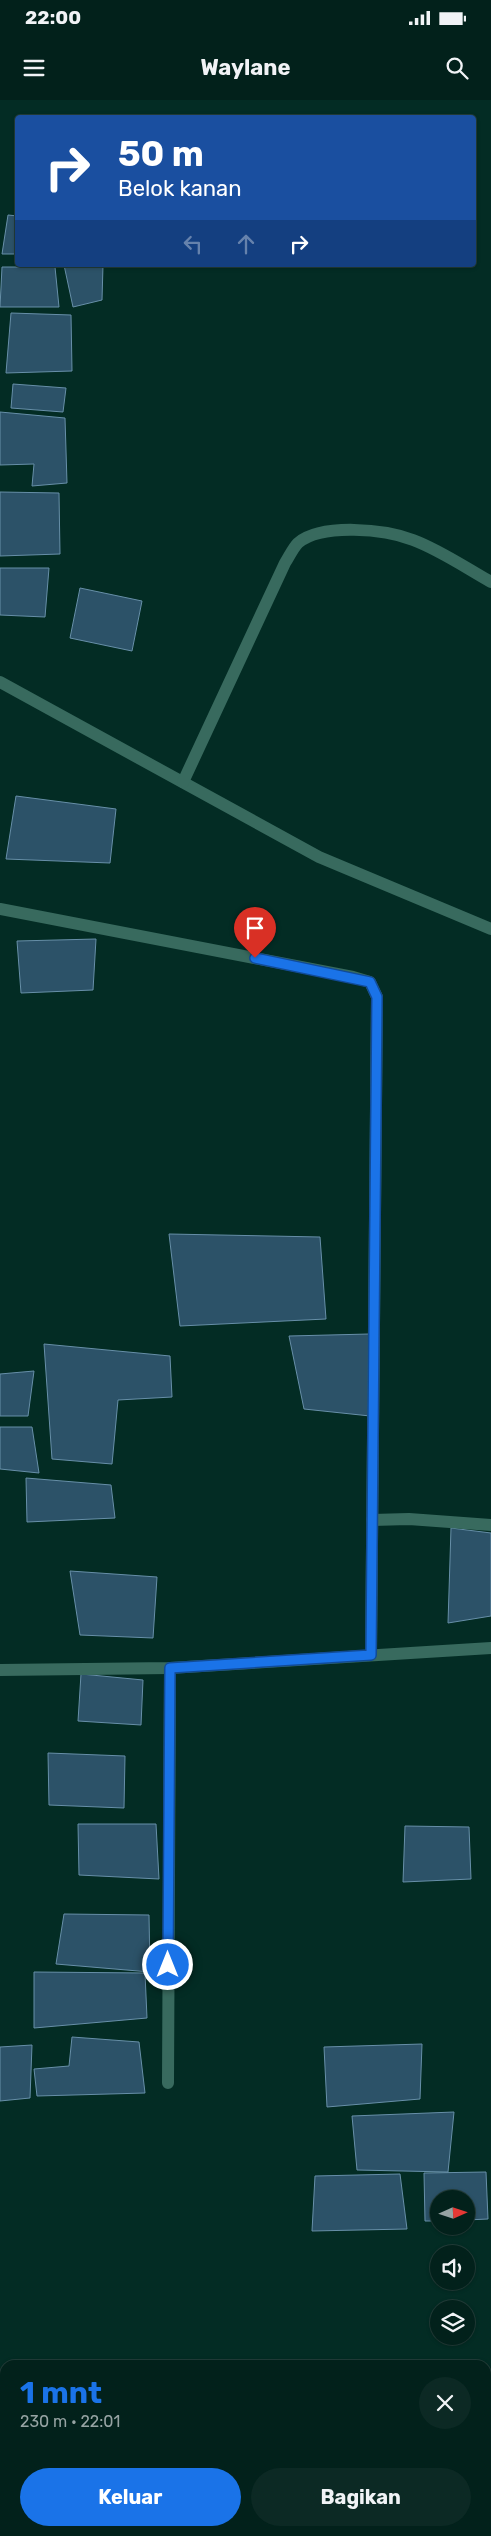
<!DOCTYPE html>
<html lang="id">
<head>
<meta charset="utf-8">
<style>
	body { margin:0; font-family:Rubik,sans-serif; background:#0c2924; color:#f1f3f6; height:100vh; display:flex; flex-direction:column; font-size:19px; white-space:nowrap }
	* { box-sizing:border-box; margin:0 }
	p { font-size:16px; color:#96a3a3 }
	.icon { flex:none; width:28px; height:28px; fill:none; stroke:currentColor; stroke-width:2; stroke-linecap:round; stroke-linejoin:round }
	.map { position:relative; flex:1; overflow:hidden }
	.drawer { position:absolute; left:0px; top:2260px; width:491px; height:176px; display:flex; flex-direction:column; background:#02211b; border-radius:15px 15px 0 0; box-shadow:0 1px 4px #0004,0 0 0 1px #233e3a }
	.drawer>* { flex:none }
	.guide { position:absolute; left:15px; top:15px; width:461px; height:152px; border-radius:5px; box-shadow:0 1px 4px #0004,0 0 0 1px #233e3a; background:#1a4fa0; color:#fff; overflow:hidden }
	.needle { width:32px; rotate:87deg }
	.controls { position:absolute; left:430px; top:2090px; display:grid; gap:10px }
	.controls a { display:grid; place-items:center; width:45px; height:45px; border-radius:50%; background:#02211b; box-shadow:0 1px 4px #0004,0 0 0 1px #233e3a; font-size:25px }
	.pin { position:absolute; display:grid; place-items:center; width:42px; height:42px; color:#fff; margin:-51px -21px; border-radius:50% 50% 50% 0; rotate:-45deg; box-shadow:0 0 5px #0007 }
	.pin .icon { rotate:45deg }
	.me { position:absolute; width:55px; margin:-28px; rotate:0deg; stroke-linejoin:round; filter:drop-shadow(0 0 4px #0008) }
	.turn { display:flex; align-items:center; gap:18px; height:105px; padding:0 20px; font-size:22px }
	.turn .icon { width:65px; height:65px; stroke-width:2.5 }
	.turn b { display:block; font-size:35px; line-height:42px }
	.lanes { display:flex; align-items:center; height:48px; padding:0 20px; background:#0003; justify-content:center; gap:25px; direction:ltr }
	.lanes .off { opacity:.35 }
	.round { display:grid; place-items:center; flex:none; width:52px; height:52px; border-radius:26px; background:#0c2924 }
	.overview { display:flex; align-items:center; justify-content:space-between; height:85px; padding:0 20px }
	h1 { font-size:30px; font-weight:700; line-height:38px; color:#1a73e8 }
	.cta { display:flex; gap:10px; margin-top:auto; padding:10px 20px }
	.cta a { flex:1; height:58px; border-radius:30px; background:#1a73e8; color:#fff; font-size:20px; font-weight:700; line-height:58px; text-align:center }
	.cta a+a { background:#0c2924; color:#f1f3f6 }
	.status { display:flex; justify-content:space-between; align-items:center; height:35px; padding:0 25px; background:#02211b; direction:ltr }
	.status svg { height:14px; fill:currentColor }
	header { display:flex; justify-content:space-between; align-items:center; height:65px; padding:0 20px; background:#02211b; font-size:22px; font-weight:700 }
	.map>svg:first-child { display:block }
	.building { fill:#2c5268; stroke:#678fa8 }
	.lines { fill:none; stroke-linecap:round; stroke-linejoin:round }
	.minor { stroke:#386a5e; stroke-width:12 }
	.route-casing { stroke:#114b97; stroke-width:12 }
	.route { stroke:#1a73e8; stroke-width:9 }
</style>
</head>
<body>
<div class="status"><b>22:00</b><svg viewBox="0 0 49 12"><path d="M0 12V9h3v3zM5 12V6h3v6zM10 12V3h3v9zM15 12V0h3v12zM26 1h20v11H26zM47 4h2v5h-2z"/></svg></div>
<header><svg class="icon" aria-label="menu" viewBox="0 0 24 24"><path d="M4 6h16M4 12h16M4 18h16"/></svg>Waylane<svg class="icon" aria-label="search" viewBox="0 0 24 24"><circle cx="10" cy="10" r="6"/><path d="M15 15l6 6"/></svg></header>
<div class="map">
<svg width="491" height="2436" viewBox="0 0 491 2436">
	<rect width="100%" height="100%" fill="#032c24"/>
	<!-- building -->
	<g class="building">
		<path d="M8,115L18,116V154H2Z"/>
		<path d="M64,165H103L102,200L73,207Z"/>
		<path d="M2,167H55L59,207H0Z"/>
		<path d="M11,213L71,215L72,271L6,273Z"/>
		<path d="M13,284L66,288L63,312L11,308Z"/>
		<path d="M0,312L65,318L67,383L32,386L34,364L0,365Z"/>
		<path d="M0,392L59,393L60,454L0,456Z"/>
		<path d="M0,468H49L45,517L0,515Z"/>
		<path d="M80,488L142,501L132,551L70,538Z"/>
		<path d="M16,696L116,709L110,763L6,759Z"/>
		<path d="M96,839L93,890L21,893L17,841Z"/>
		<path d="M169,1134L320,1137L326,1219L180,1226Z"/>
		<path d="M369,1234L370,1316L304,1309L289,1236Z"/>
		<path d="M44,1244L170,1256L172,1297L118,1300L112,1364L52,1359Z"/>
		<path d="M34,1271L28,1316H0V1274Z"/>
		<path d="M0,1327H32L39,1373L0,1369Z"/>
		<path d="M26,1378L111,1385L115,1418L27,1422Z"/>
		<path d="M451,1428L491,1433V1516L448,1523Z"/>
		<path d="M70,1471L157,1477L153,1538L80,1535Z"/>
		<path d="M81,1574L143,1580L141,1625L78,1621Z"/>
		<path d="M48,1653L125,1656L124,1708L49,1705Z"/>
		<path d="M78,1724H156L159,1779L79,1775Z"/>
		<path d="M405,1726L469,1727L471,1779L403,1782Z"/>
		<path d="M64,1814L149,1815L150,1872L56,1864Z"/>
		<path d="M34,1872L145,1873L147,1918L34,1928Z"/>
		<path d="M72,1937L139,1942L145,1993L37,1996L34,1969L69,1966Z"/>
		<path d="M422,1944L420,1999L327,2007L324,1947Z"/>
		<path d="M32,1945L30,1998L0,2001V1947Z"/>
		<path d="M454,2012L448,2072L357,2070L352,2016Z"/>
		<path d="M486,2072L488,2119L466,2120V2099H439V2121H425L424,2073Z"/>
		<path d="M400,2074L407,2129L312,2131L315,2076Z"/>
		<path d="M486,2375H491V2435H477V2431H486Z"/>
		<rect x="414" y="2431" width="56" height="5"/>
	</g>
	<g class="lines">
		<!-- minor -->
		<g class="minor">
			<path d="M0,582L319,757L491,829"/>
			<path d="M183,682L285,463C289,457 293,448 298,443C322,423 385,429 413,440C440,450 466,468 491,482"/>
			<path d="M0,809L353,877L370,882L377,897L371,1555"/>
			<path d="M372,1420L409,1419L491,1425"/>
			<path d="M0,1570L170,1568L491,1548"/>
			<path d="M168,1983L170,1568"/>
		</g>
	</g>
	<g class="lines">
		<!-- route casing -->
		<g class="route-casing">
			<path id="route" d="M168,1865L170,1568L371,1555L377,897L370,882L255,858"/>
		</g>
		<!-- route -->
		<use href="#route" class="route"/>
	</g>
</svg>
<div class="controls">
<a><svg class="needle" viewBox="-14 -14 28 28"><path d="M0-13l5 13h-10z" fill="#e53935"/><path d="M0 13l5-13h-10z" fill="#96a3a3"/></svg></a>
<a><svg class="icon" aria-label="sound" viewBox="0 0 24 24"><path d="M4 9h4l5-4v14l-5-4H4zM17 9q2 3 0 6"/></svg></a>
<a><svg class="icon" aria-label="layers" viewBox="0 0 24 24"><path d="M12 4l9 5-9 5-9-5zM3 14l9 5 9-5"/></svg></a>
</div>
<div class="pin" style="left:255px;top:858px;background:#d93025"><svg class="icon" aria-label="arrive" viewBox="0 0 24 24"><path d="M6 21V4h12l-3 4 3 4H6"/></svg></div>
<svg class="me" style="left:168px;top:1865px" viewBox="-20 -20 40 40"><circle r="17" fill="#1a73e8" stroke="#fff" stroke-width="3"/><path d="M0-11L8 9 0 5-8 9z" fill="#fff"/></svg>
<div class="guide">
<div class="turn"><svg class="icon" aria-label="right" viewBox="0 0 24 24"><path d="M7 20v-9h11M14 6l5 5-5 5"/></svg><div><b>50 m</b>Belok kanan</div></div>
<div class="lanes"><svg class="icon off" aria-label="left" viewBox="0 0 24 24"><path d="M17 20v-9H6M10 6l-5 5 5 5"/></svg><svg class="icon off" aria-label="ahead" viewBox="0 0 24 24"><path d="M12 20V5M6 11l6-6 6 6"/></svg><svg class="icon" aria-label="right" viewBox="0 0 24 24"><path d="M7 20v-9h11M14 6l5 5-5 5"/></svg></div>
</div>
<section class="drawer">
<div class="overview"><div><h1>1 mnt</h1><p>230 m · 22:01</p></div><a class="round"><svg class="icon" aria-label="close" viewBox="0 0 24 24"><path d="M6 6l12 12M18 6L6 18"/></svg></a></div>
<div class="cta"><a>Keluar</a><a>Bagikan</a></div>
</section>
</div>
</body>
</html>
